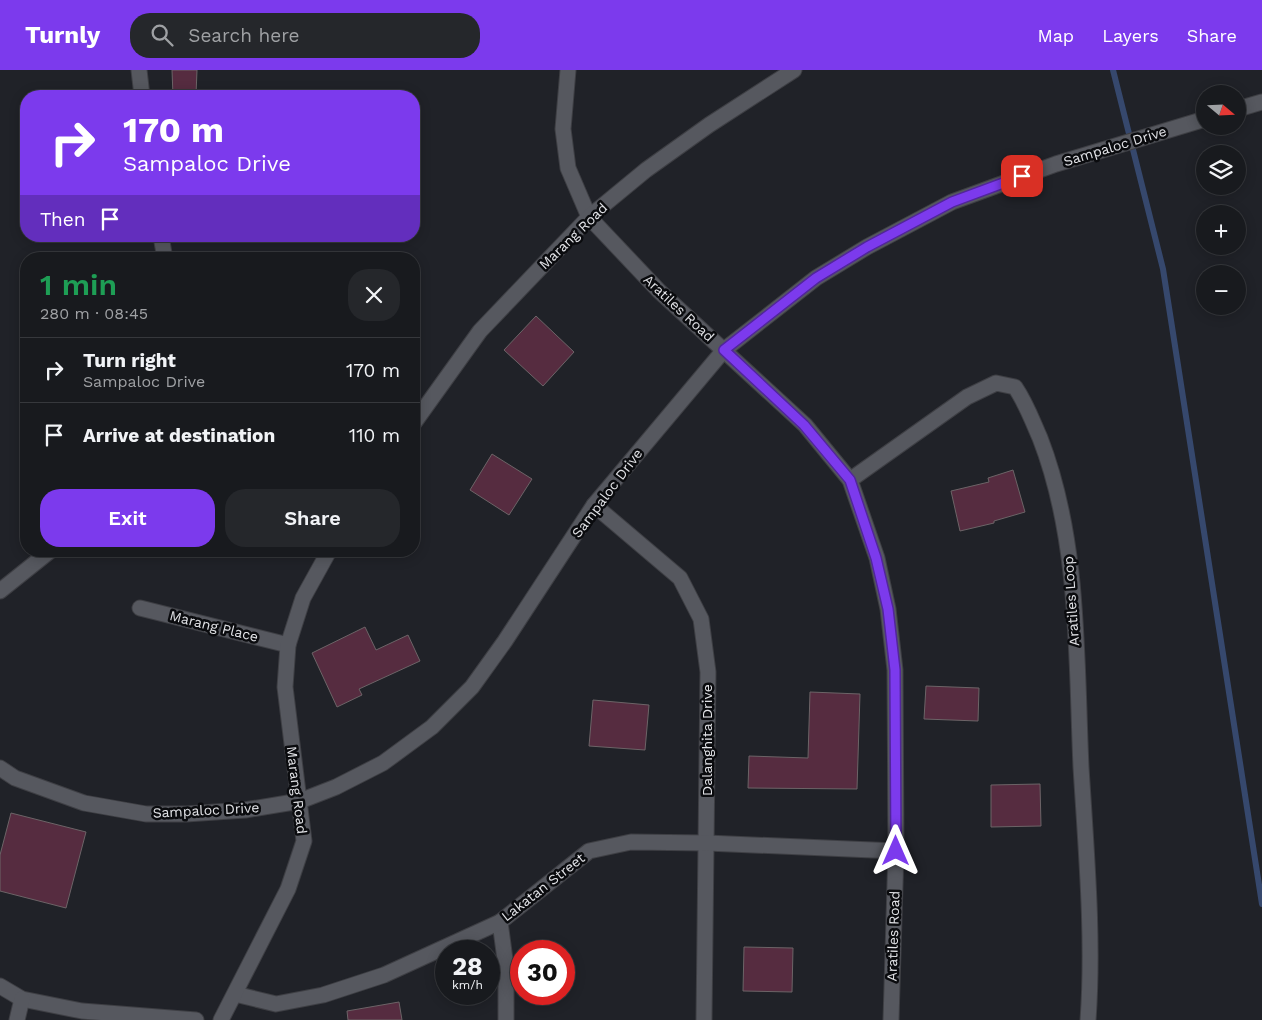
<!DOCTYPE html>
<html lang="en">
<head>
<meta charset="utf-8">
<style>
	body { margin:0; font-family:"Work Sans",sans-serif; background:#25272b; color:#f1f3f6; height:100vh; display:flex; flex-direction:column; font-size:19px; white-space:nowrap }
	* { box-sizing:border-box; margin:0 }
	p { font-size:16px; color:#9fa1a4 }
	.icon { flex:none; width:28px; height:28px; fill:none; stroke:currentColor; stroke-width:2; stroke-linecap:round; stroke-linejoin:round }
	.map { position:relative; flex:1; overflow:hidden }
	.side { position:absolute; left:20px; top:182px; width:400px; height:305px; display:flex; flex-direction:column; background:#181a1e; border-radius:20px; box-shadow:0 2px 12px #0003,0 0 0 1px #36383c }
	.side>* { flex:none }
	.top-card { position:absolute; left:20px; top:20px; width:400px; height:152px; border-radius:20px; box-shadow:0 2px 12px #0003,0 0 0 1px #36383c; background:#7c3aed; color:#fff; overflow:hidden }
	.needle { width:32px; rotate:109deg }
	.buttons { position:absolute; left:1196px; top:15px; display:grid; gap:10px }
	.buttons a { display:grid; place-items:center; width:50px; height:50px; border-radius:50%; background:#181a1e; box-shadow:0 2px 12px #0003,0 0 0 1px #36383c; font-size:25px }
	.speed { position:absolute; left:435px; top:870px; display:flex; gap:10px; font-size:25px; font-weight:700; text-align:center }
	.speed>* { display:grid; place-content:center; width:65px; height:65px; border-radius:50%; background:#181a1e; box-shadow:0 2px 12px #0003,0 0 0 1px #36383c; line-height:1 }
	.speed small { font-size:12px; font-weight:400 }
	.speed .limit { border:8px solid #d22; background:#fff; color:#111 }
	.pin { position:absolute; display:grid; place-items:center; width:42px; height:42px; color:#fff; margin:-21px; border-radius:10px; box-shadow:0 2px 8px #0006 }
	.me { position:absolute; width:55px; margin:-28px; rotate:0deg; stroke-linejoin:round; filter:drop-shadow(0 0 4px #0008) }
	.turn { display:flex; align-items:center; gap:18px; height:105px; padding:0 20px; font-size:22px }
	.turn .icon { width:65px; height:65px; stroke-width:2.5 }
	.turn b { display:block; font-size:35px; line-height:42px }
	.then { display:flex; align-items:center; height:48px; padding:0 20px; background:#0003; gap:10px; font-size:19px }
	.round { display:grid; place-items:center; flex:none; width:52px; height:52px; border-radius:20px; background:#25272b }
	.summary { display:flex; align-items:center; justify-content:space-between; height:85px; padding:0 20px }
	h1 { font-size:30px; font-weight:600; line-height:38px; color:#1e9e55 }
	.action { display:flex; gap:10px; margin-top:auto; padding:10px 20px }
	.action a { flex:1; height:58px; border-radius:20px; background:#7c3aed; color:#fff; font-size:20px; font-weight:600; line-height:58px; text-align:center }
	.action a+a { background:#25272b; color:#f1f3f6 }
	ul { padding:0; list-style:none }
	li { display:flex; align-items:center; gap:15px; height:65px; padding:0 20px; border-top:1px solid #36383c }
	li div { flex:1 }
	li b { display:block; font-size:19px }
	li em { font-style:normal }
	header { display:flex; align-items:center; gap:30px; box-sizing:border-box; height:70px; padding:0 25px; background:#7c3aed; color:#fff }
	header strong { font-size:24px }
	nav { display:flex; gap:28px; margin-inline-start:auto; font-size:18px }
	.search { width:350px; height:45px; background:#25272b; display:flex; align-items:center; gap:12px; box-sizing:border-box; padding:0 18px; border-radius:20px; color:#9fa1a4; font-size:19px }
	.map>svg:first-child { display:block }
	.lines { fill:none; stroke-linecap:round; stroke-linejoin:round }
	.stream { stroke:#36486d; stroke-width:6 }
	.building { fill:#562c40; stroke:#6c6467 }
	.minor-casing { stroke:#3e3f44; stroke-width:17 }
	.tertiary-casing { stroke:#3e3f44; stroke-width:17 }
	.secondary-casing { stroke:#3e3f44; stroke-width:17 }
	.minor { stroke:#56585f; stroke-width:15 }
	.tertiary { stroke:#56585f; stroke-width:15 }
	.secondary { stroke:#56585f; stroke-width:15 }
	.route-casing { stroke:#51269a; stroke-width:12 }
	.route { stroke:#7c3aed; stroke-width:9 }
	.labels { text-anchor:middle; dominant-baseline:central; stroke-width:5; stroke-linejoin:round; paint-order:stroke }
	.street-label { font-size:14px; fill:#e2e3e7; stroke:#0a0b0e }
</style>
</head>
<body>
<header>
<strong>Turnly</strong>
<div class="search"><svg class="icon" aria-label="search" viewBox="0 0 24 24"><circle cx="10" cy="10" r="6"/><path d="M15 15l6 6"/></svg>Search here</div>
<nav><a>Map</a><a>Layers</a><a>Share</a></nav>
</header>
<div class="map">
<svg width="1262" height="950" viewBox="0 0 1262 950">
	<rect width="100%" height="100%" fill="#202228"/>
	<g class="lines">
		<!-- stream -->
		<path class="stream" d="M1113,0L1163,199L1262,834"/>
	</g>
	<!-- building -->
	<g class="building">
		<path d="M172,0H197L196,25L173,26Z"/>
		<path d="M536,246L574,282L543,316L504,280Z"/>
		<path d="M492,384L532,409L509,445L470,420Z"/>
		<path d="M1013,400L1025,442L994,451V453L960,461L951,421L989,412L988,408Z"/>
		<path d="M365,557L376,580L408,565L420,591L359,619L362,625L337,637L312,583Z"/>
		<path d="M926,616L979,618L978,651L924,649Z"/>
		<path d="M810,622L860,624L857,719L748,718L749,686L808,688Z"/>
		<path d="M593,630L649,635L645,680L589,676Z"/>
		<path d="M1040,714L1041,756L991,757V715Z"/>
		<path d="M11,743L86,762L66,838L0,821V785Z"/>
		<path d="M744,877L793,878L792,922L743,921Z"/>
		<path d="M399,932L402,950H348L347,941Z"/>
	</g>
	<g class="lines">
		<!-- minor casing -->
		<g class="minor-casing">
			<g id="minor">
				<path d="M568,0L563,59L568,98L589,147L659,221L805,355L850,410L877,488L888,539L895,600L896,781L891,950"/>
				<path d="M414,353L480,261L589,147L646,100L709,55L794,0"/>
				<path d="M850,410L967,327L996,313L1015,317C1026,333 1032,350 1040,368C1080,471 1076,587 1081,697C1086,779 1094,868 1088,950"/>
				<path d="M594,435L680,508L701,549L708,602L704,950"/>
				<path d="M140,538L288,575"/>
				<path d="M500,852L506,897V950"/>
				<path d="M0,916L22,929L82,941L196,950"/>
				<path d="M235,924L276,934L323,925L384,905L500,852L589,781L631,772L707,773L896,781"/>
				<path d="M17,950L22,929"/>
				<path d="M221,950L288,819L304,771L285,617L288,575L303,528L329,481"/>
			</g>
		</g>
		<!-- tertiary casing -->
		<g class="tertiary-casing">
			<g id="tertiary">
				<path d="M1238,39L1262,32"/>
				<path d="M0,698L15,708L84,733L146,744H186L245,740L300,731L336,717L383,693L432,657L472,617L505,571L594,435L724,280L816,208L867,177L952,132L1056,94L1205,49"/>
			</g>
		</g>
		<!-- secondary casing -->
		<g class="secondary-casing">
			<g id="secondary">
				<path d="M139,0L142,26"/>
				<path d="M161,166L165,189"/>
				<path d="M0,521L50,481"/>
			</g>
		</g>
		<!-- minor -->
		<use href="#minor" class="minor"/>
		<!-- tertiary -->
		<use href="#tertiary" class="tertiary"/>
		<!-- secondary -->
		<use href="#secondary" class="secondary"/>
	</g>
	<g class="lines">
		<!-- route casing -->
		<g class="route-casing">
			<path id="route" d="M896,781L895,600L888,539L876,488L850,410L804,355L724,280L816,208L867,177L952,132L1022,106"/>
		</g>
		<!-- route -->
		<use href="#route" class="route"/>
	</g>
	<g class="labels">
		<!-- street labels -->
		<g class="street-label">
			<text transform="translate(1115 76) rotate(-17)">Sampaloc Drive</text>
			<text transform="translate(573 166) rotate(-44)">Marang Road</text>
			<text transform="translate(679 238) rotate(43)">Aratiles Road</text>
			<text transform="translate(607 423) rotate(-53)">Sampaloc Drive</text>
			<text transform="translate(1071 531) rotate(-94)">Aratiles Loop</text>
			<text transform="translate(214 556) rotate(14)">Marang Place</text>
			<text transform="translate(707 670) rotate(-90)">Dalanghita Drive</text>
			<text transform="translate(297 720) rotate(83)">Marang Road</text>
			<text transform="translate(206 740) rotate(-3)">Sampaloc Drive</text>
			<text transform="translate(543 817) rotate(-38)">Lakatan Street</text>
			<text transform="translate(893 866) rotate(-88)">Aratiles Road</text>
		</g>
	</g>
</svg>
<div class="buttons">
<a><svg class="needle" viewBox="-14 -14 28 28"><path d="M0-13l5 13h-10z" fill="#e53935"/><path d="M0 13l5-13h-10z" fill="#9fa1a4"/></svg></a>
<a><svg class="icon" aria-label="layers" viewBox="0 0 24 24"><path d="M12 4l9 5-9 5-9-5zM3 14l9 5 9-5"/></svg></a>
<a>+</a>
<a>−</a>
</div>
<div class="speed"><div>28<small>km/h</small></div><div class="limit">30</div></div>
<div class="pin" style="left:1022px;top:106px;background:#d93025"><svg class="icon" aria-label="arrive" viewBox="0 0 24 24"><path d="M6 21V4h12l-3 4 3 4H6"/></svg></div>
<svg class="me" style="left:896px;top:781px" viewBox="-20 -20 40 40"><path d="M0-17L14 15 0 8-14 15z" fill="#7c3aed" stroke="#fff" stroke-width="4"/></svg>
<div class="top-card">
<div class="turn"><svg class="icon" aria-label="right" viewBox="0 0 24 24"><path d="M7 20v-9h11M14 6l5 5-5 5"/></svg><div><b>170 m</b>Sampaloc Drive</div></div>
<div class="then">Then<svg class="icon" aria-label="arrive" viewBox="0 0 24 24"><path d="M6 21V4h12l-3 4 3 4H6"/></svg></div>
</div>
<section class="side">
<div class="summary"><div><h1>1 min</h1><p>280 m · 08:45</p></div><a class="round"><svg class="icon" aria-label="close" viewBox="0 0 24 24"><path d="M6 6l12 12M18 6L6 18"/></svg></a></div>
<ul>
<li><svg class="icon" aria-label="right" viewBox="0 0 24 24"><path d="M7 20v-9h11M14 6l5 5-5 5"/></svg><div><b>Turn right</b><p>Sampaloc Drive</p></div><em>170 m</em></li>
<li><svg class="icon" aria-label="arrive" viewBox="0 0 24 24"><path d="M6 21V4h12l-3 4 3 4H6"/></svg><div><b>Arrive at destination</b></div><em>110 m</em></li>
</ul>
<div class="action"><a>Exit</a><a>Share</a></div>
</section>
</div>
</body>
</html>
